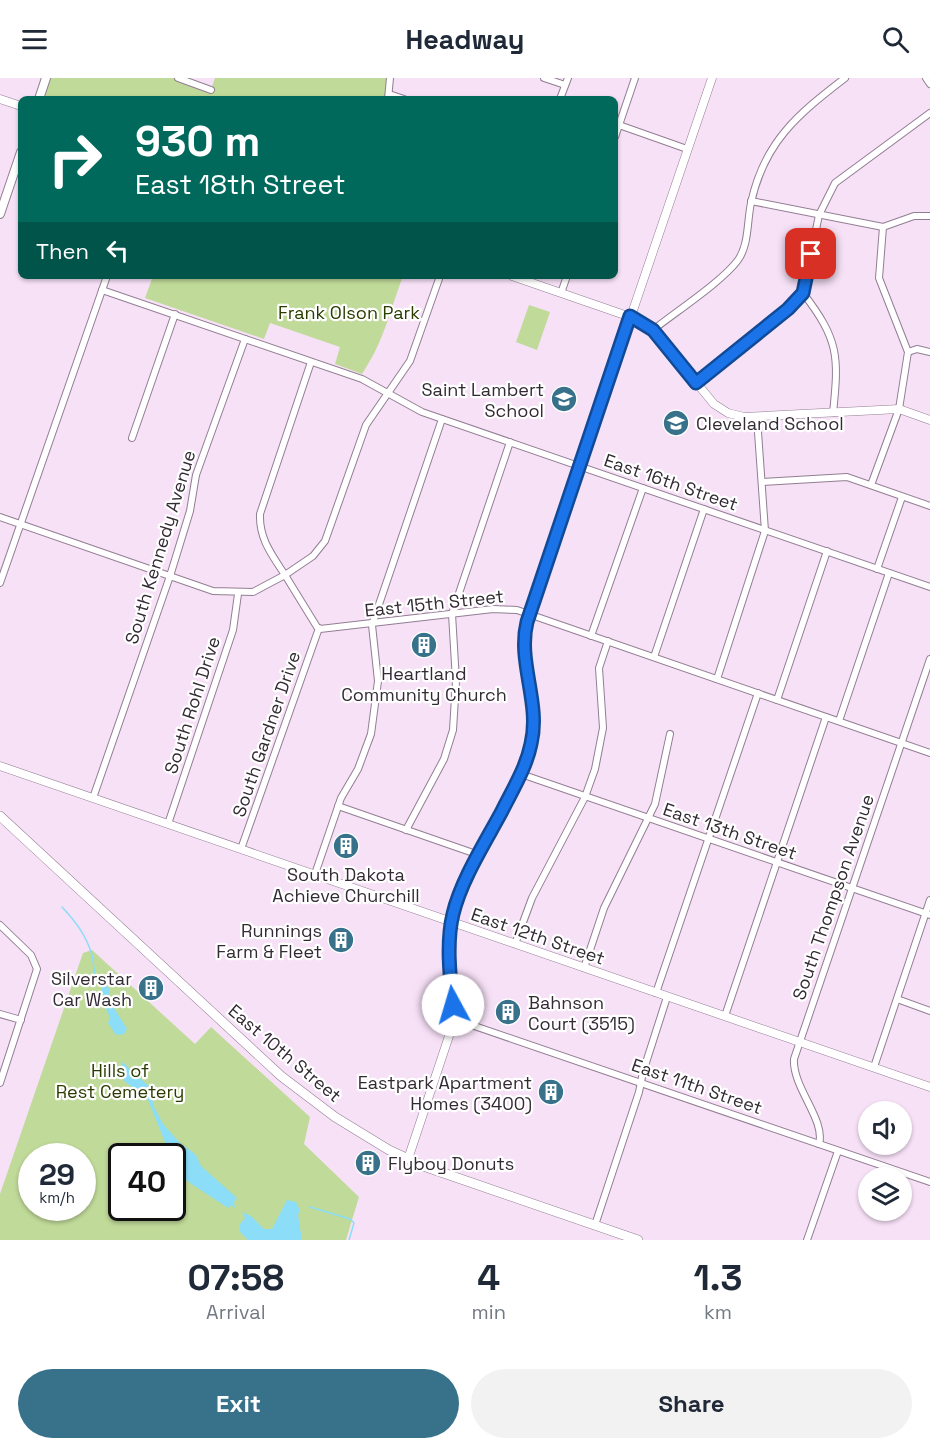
<!DOCTYPE html>
<html lang="en">
<head>
<meta charset="utf-8">
<style>
	body { margin:0; font-family:"Space Grotesk",sans-serif; background:#f2f2f3; color:#1f2937; height:100vh; display:flex; flex-direction:column; font-size:22px; white-space:nowrap }
	* { box-sizing:border-box; margin:0 }
	p { font-size:20px; color:#747a83 }
	.icon { flex:none; width:33px; height:33px; fill:none; stroke:currentColor; stroke-width:2; stroke-linecap:round; stroke-linejoin:round }
	.map { position:relative; height:1162px; overflow:hidden }
	.drawer { display:flex; flex-direction:column; background:#fff; flex:1 }
	.drawer>* { flex:none }
	.banner { position:absolute; left:18px; top:18px; width:600px; height:183px; border-radius:9px; box-shadow:0 2px 4px #0004; background:#00695c; color:#fff; overflow:hidden }
	.controls { position:absolute; left:858px; top:1023px; display:grid; gap:12px }
	.controls a { display:grid; place-items:center; width:54px; height:54px; border-radius:50%; background:#fff; box-shadow:0 2px 4px #0004; font-size:30px }
	.speed { position:absolute; left:18px; top:1065px; display:flex; gap:12px; font-size:30px; font-weight:700; text-align:center }
	.speed>* { display:grid; place-content:center; width:78px; height:78px; border-radius:50%; background:#fff; box-shadow:0 2px 4px #0004; line-height:1 }
	.speed small { font-size:15px; font-weight:400 }
	.speed .limit { border:3px solid #111; border-radius:9px; background:#fff; color:#111 }
	.pin { position:absolute; display:grid; place-items:center; width:51px; height:51px; color:#fff; margin:-26px; border-radius:12px; box-shadow:0 3px 9px #0006 }
	.me { position:absolute; width:66px; margin:-33px; rotate:354deg; stroke-linejoin:round; filter:drop-shadow(0 0 4px #0008) }
	.turn { display:flex; align-items:center; gap:21px; height:126px; padding:0 18px; font-size:27px }
	.turn .icon { width:78px; height:78px; stroke-width:2.5 }
	.turn b { display:block; font-size:42px; line-height:51px }
	.then { display:flex; align-items:center; height:57px; padding:0 18px; background:#0003; gap:12px; font-size:22px }
	.eta { display:flex; justify-content:space-evenly; align-items:center; height:102px; text-align:center }
	.eta b { font-size:36px; font-weight:700; line-height:42px }
	.primary-button { display:flex; gap:12px; margin-top:auto; padding:12px 18px }
	.primary-button a { flex:1; height:69px; border-radius:36px; background:#37718a; color:#fff; font-size:24px; font-weight:700; line-height:69px; text-align:center }
	.primary-button a+a { background:#f2f2f3; color:#1f2937 }
	header { display:flex; justify-content:space-between; align-items:center; height:78px; padding:0 18px; background:#fff; font-size:27px; font-weight:700 }
	.map>svg:first-child { display:block }
	.green { fill:#c0da99; fill-rule:evenodd }
	.water { fill:#8bddf8 }
	.lines { fill:none; stroke-linecap:round; stroke-linejoin:round }
	.stream { stroke:#8bddf8; stroke-width:1.5 }
	.minor-casing { stroke:#927e92; stroke-width:8 }
	.tertiary-casing { stroke:#927e92; stroke-width:9 }
	.secondary-casing { stroke:#927e92; stroke-width:10 }
	.primary-casing { stroke:#927e92; stroke-width:10 }
	.minor { stroke:#fff; stroke-width:6 }
	.tertiary { stroke:#fff; stroke-width:8 }
	.secondary { stroke:#fff; stroke-width:8 }
	.primary { stroke:#fff; stroke-width:9 }
	.route-casing { stroke:#114b97; stroke-width:15 }
	.route { stroke:#1a73e8; stroke-width:10 }
	.labels { text-anchor:middle; dominant-baseline:central; stroke-width:4.5; stroke-linejoin:round; paint-order:stroke }
	.park-label { font-size:18px; fill:#2b3c00; stroke:#fff }
	.poi-label { font-size:18px; fill:#332b33; stroke:#fff; text-anchor:end }
	.street-label { font-size:18px; fill:#332b33; stroke:#fff }
</style>
</head>
<body>
<header><svg class="icon" aria-label="menu" viewBox="0 0 24 24"><path d="M4 6h16M4 12h16M4 18h16"/></svg>Headway<svg class="icon" aria-label="search" viewBox="0 0 24 24"><circle cx="10" cy="10" r="6"/><path d="M15 15l6 6"/></svg></header>
<div class="map">
<svg width="930" height="1162" viewBox="0 0 930 1162">
	<rect width="100%" height="100%" fill="#f7e1f7"/>
	<!-- green -->
	<g class="green">
		<path d="M46,0H178L211,11L215,0H390L388,21H39Z"/>
		<path d="M153,198H403C389,235 385,261 362,296L335,286L340,269L273,246L270,245L264,261L145,220Z"/>
		<path d="M529,227L550,234L537,272L516,264Z"/>
		<path d="M92,872L195,966L211,949L310,1039L304,1066L359,1119L346,1162H0V1116L83,875ZM32,1078H82V1130H32ZM122,1078H172V1130H122Z"/>
	</g>
	<!-- water -->
	<g class="water">
		<path d="M105,907L109,910L111,925L127,951L124,956L116,957L108,945L110,940L104,926L101,908Z"/>
		<path d="M121,983L152,1011L153,1027L163,1046L179,1064L196,1077L201,1088L237,1120L234,1124L235,1130L231,1127L228,1130L187,1103L165,1064L148,1022L123,1002Z"/>
		<path d="M287,1122L296,1124L300,1132L298,1137L302,1162H248L240,1154V1146L245,1140L242,1134L251,1138L264,1151H272Z"/>
	</g>
	<g class="lines">
		<!-- stream -->
		<g class="stream">
			<path d="M62,829C76,844 86,857 92,877C95,889 92,898 101,908"/>
			<path d="M310,1129L350,1141L354,1145L349,1162"/>
		</g>
		<!-- minor casing -->
		<g class="minor-casing">
			<g id="minor">
				<path d="M178,0L211,12"/>
				<path d="M544,0L565,7"/>
				<path d="M926,0L930,6"/>
				<path d="M389,16L404,21"/>
				<path d="M388,21L390,0"/>
				<path d="M560,21L568,0"/>
				<path d="M619,47L687,71"/>
				<path d="M615,59L635,0"/>
				<path d="M751,123L883,149L914,138H930"/>
				<path d="M102,212L362,301L422,334L930,509"/>
				<path d="M561,215L567,198"/>
				<path d="M803,215C839,262 839,278 833,335"/>
				<path d="M653,252C674,235 723,203 738,182C749,167 747,143 751,125C764,64 798,36 845,0"/>
				<path d="M908,274L917,271L930,274"/>
				<path d="M311,284L260,436C259,461 272,477 285,497L313,478L325,463L366,347L410,283L440,198"/>
				<path d="M696,305L788,231L803,215L819,137L835,105L930,35"/>
				<path d="M132,360L175,236"/>
				<path d="M762,404L847,399L930,428"/>
				<path d="M871,407L899,331L908,274L879,200L883,149"/>
				<path d="M0,439L213,513L253,514L285,497L317,549L320,551L493,531L517,532L930,675"/>
				<path d="M877,491L902,419"/>
				<path d="M0,505L107,198"/>
				<path d="M591,558L643,410"/>
				<path d="M654,579L704,431"/>
				<path d="M717,601L765,453L757,340"/>
				<path d="M777,622L827,473"/>
				<path d="M839,643L889,495"/>
				<path d="M521,696L930,837"/>
				<path d="M93,720L170,498L190,433L196,397L245,261"/>
				<path d="M338,728L479,777"/>
				<path d="M168,746L233,552L238,516"/>
				<path d="M406,752L444,681L453,652L456,603L452,536L510,364"/>
				<path d="M241,771L319,550"/>
				<path d="M315,796L341,720L358,691L371,656L378,603L372,547L442,341"/>
				<path d="M0,847L31,877L37,891L0,1005"/>
				<path d="M515,866L532,820L585,719L595,691L603,650L599,590L608,563"/>
				<path d="M584,890L604,830L655,726L670,656"/>
				<path d="M656,915L758,615"/>
				<path d="M897,921L930,933"/>
				<path d="M0,936L21,942"/>
				<path d="M725,938L826,639"/>
				<path d="M454,941L930,1104"/>
				<path d="M874,989L930,822"/>
				<path d="M819,1066C826,1042 792,1009 794,981L930,581"/>
				<path d="M595,1147L639,1014L643,994L667,919"/>
				<path d="M807,1162L838,1073"/>
			</g>
		</g>
		<!-- tertiary casing -->
		<g class="tertiary-casing">
			<g id="tertiary">
				<path d="M0,21L21,28"/>
				<path d="M512,198L642,243L653,252L714,326L728,335L744,339L899,331L930,342"/>
				<path d="M0,688L930,1009"/>
				<path d="M408,1081L453,946L450,893L453,836L464,806L521,696L531,667L534,634L524,565L527,544L712,0"/>
			</g>
		</g>
		<!-- secondary casing -->
		<g class="secondary-casing">
			<g id="secondary">
				<path d="M39,21L46,0"/>
				<path d="M0,136L21,74"/>
			</g>
		</g>
		<!-- primary casing -->
		<g class="primary-casing">
			<path id="primary" d="M0,738L281,998L335,1039L389,1072L426,1089L638,1162"/>
		</g>
		<!-- minor -->
		<use href="#minor" class="minor"/>
		<!-- tertiary -->
		<use href="#tertiary" class="tertiary"/>
		<!-- secondary -->
		<use href="#secondary" class="secondary"/>
		<!-- primary -->
		<use href="#primary" class="primary"/>
	</g>
	<g class="lines">
		<!-- route casing -->
		<g class="route-casing">
			<path id="route" d="M453,927C450,899 446,864 453,836C461,802 486,763 502,733C513,711 526,690 531,666C541,625 517,584 527,544L630,238L653,252L696,305L788,231L803,215L811,176"/>
		</g>
		<!-- route -->
		<use href="#route" class="route"/>
	</g>
	<!-- icons -->
	<defs>
		<g id="school-disc" transform="scale(1.35)"><circle r="9.5" fill="#37718a" stroke="#fff"/><path d="M0-5L7-2L0 1L-7-2ZM-4 1L0 2.5L4 1V4Q0 6-4 4Z" fill="#fff"/></g>
		<g id="building-disc" transform="scale(1.35)"><circle r="9.5" fill="#37718a" stroke="#fff"/><path d="M-4-6H4V6H1V3H-1V6H-4ZM-2.5-4.3h1.7v1.8h-1.7ZM.8-4.3h1.7v1.8H.8ZM-2.5-1h1.7V.8h-1.7ZM.8-1h1.7V.8H.8Z" fill="#fff"/></g>
	</defs>
	<g fill-rule="evenodd">
		<use href="#school-disc" x="564" y="321"/>
		<use href="#school-disc" x="676" y="345"/>
		<use href="#building-disc" x="424" y="567"/>
		<use href="#building-disc" x="346" y="768"/>
		<use href="#building-disc" x="341" y="862"/>
		<use href="#building-disc" x="151" y="910"/>
		<use href="#building-disc" x="508" y="934"/>
		<use href="#building-disc" x="551" y="1014"/>
		<use href="#building-disc" x="368" y="1085"/>
	</g>
	<g class="labels">
		<!-- park labels -->
		<g class="park-label">
			<text x="349" y="234">Frank Olson Park</text>
			<text x="120" y="992">Hills of<tspan x="120" dy="21">Rest Cemetery</tspan></text>
		</g>
		<!-- poi labels -->
		<g class="poi-label">
			<text x="544" y="311">Saint Lambert<tspan x="544" dy="21">School</tspan></text>
			<text x="696" y="345" text-anchor="start">Cleveland School</text>
			<text x="424" y="595" text-anchor="middle">Heartland<tspan x="424" dy="21">Community Church</tspan></text>
			<text x="346" y="796" text-anchor="middle">South Dakota<tspan x="346" dy="21">Achieve Churchill</tspan></text>
			<text x="322" y="852">Runnings<tspan x="322" dy="21">Farm &amp; Fleet</tspan></text>
			<text x="132" y="900">Silverstar<tspan x="132" dy="21">Car Wash</tspan></text>
			<text x="528" y="924" text-anchor="start">Bahnson<tspan x="528" dy="21">Court (3515)</tspan></text>
			<text x="532" y="1004">Eastpark Apartment<tspan x="532" dy="21">Homes (3400)</tspan></text>
			<text x="388" y="1085" text-anchor="start">Flyboy Donuts</text>
		</g>
		<!-- street labels -->
		<g class="street-label">
			<text transform="translate(671 404) rotate(19)">East 16th Street</text>
			<text transform="translate(160 469) rotate(-73)">South Kennedy Avenue</text>
			<text transform="translate(434 525) rotate(-6)">East 15th Street</text>
			<text transform="translate(192 627) rotate(-72)">South Rohl Drive</text>
			<text transform="translate(266 656) rotate(-71)">South Gardner Drive</text>
			<text transform="translate(730 753) rotate(19)">East 13th Street</text>
			<text transform="translate(833 819) rotate(-71)">South Thompson Avenue</text>
			<text transform="translate(538 858) rotate(19)">East 12th Street</text>
			<text transform="translate(285 975) rotate(40)">East 10th Street</text>
			<text transform="translate(697 1008) rotate(19)">East 11th Street</text>
		</g>
	</g>
</svg>
<div class="controls">
<a><svg class="icon" aria-label="sound" viewBox="0 0 24 24"><path d="M4 9h4l5-4v14l-5-4H4zM17 9q2 3 0 6"/></svg></a>
<a><svg class="icon" aria-label="layers" viewBox="0 0 24 24"><path d="M12 4l9 5-9 5-9-5zM3 14l9 5 9-5"/></svg></a>
</div>
<div class="speed"><div>29<small>km/h</small></div><div class="limit">40</div></div>
<div class="pin" style="left:811px;top:176px;background:#d93025"><svg class="icon" aria-label="arrive" viewBox="0 0 24 24"><path d="M6 21V4h12l-3 4 3 4H6"/></svg></div>
<svg class="me" style="left:453px;top:927px" viewBox="-20 -20 40 40"><circle r="19" fill="#fff"/><path d="M0-13L10 11 0 6-10 11z" fill="#1a73e8"/></svg>
<div class="banner">
<div class="turn"><svg class="icon" aria-label="right" viewBox="0 0 24 24"><path d="M7 20v-9h11M14 6l5 5-5 5"/></svg><div><b>930 m</b>East 18th Street</div></div>
<div class="then">Then<svg class="icon" aria-label="left" viewBox="0 0 24 24"><path d="M17 20v-9H6M10 6l-5 5 5 5"/></svg></div>
</div>
</div>
<section class="drawer">
<div class="eta">
<div><b>07:58</b><p>Arrival</p></div>
<div><b>4</b><p>min</p></div>
<div><b>1.3</b><p>km</p></div>
</div>
<div class="primary-button"><a>Exit</a><a>Share</a></div>
</section>
</body>
</html>
